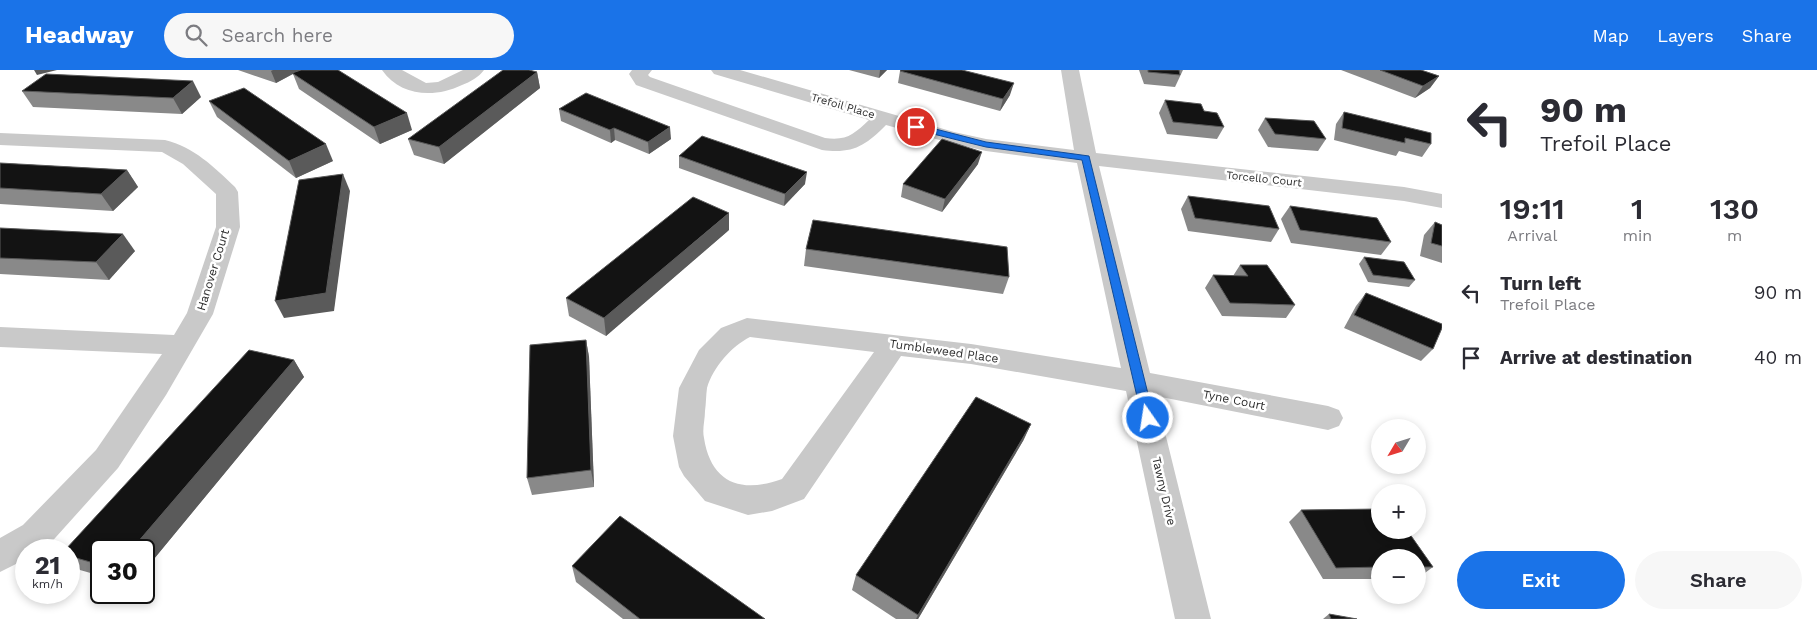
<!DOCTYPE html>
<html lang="en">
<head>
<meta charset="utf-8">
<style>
	body { margin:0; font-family:"Work Sans",sans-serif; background:#f7f7f7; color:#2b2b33; height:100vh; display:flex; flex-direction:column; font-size:19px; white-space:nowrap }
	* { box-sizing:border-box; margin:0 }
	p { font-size:16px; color:#7c7c81 }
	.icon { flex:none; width:28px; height:28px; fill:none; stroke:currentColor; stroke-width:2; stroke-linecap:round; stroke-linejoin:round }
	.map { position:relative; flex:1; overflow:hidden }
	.panel { display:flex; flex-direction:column; background:#fff; width:375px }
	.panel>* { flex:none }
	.hud { background:#fff; color:#2b2b33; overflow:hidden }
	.needle { width:32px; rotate:232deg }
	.fabs { position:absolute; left:1371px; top:349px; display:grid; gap:10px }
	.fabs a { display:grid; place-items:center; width:55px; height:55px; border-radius:50%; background:#fff; box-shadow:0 2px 8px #0003; font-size:25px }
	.speed { position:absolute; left:15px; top:469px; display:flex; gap:10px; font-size:25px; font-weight:700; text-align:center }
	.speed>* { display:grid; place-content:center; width:65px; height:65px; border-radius:50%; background:#fff; box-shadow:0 2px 8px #0003; line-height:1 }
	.speed small { font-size:12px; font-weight:400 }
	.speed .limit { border:2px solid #111; border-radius:8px; background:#fff; color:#111 }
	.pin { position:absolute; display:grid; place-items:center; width:42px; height:42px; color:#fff; margin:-21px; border:2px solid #fff; border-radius:50%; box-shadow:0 1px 5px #0007 }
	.me { position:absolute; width:55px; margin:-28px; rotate:347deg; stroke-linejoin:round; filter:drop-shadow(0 0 4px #0008) }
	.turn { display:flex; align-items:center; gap:18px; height:105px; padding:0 15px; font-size:22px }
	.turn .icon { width:65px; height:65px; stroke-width:2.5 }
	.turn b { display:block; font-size:35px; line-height:42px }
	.eta { display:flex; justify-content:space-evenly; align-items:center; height:85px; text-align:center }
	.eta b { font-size:30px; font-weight:600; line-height:35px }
	.button { display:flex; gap:10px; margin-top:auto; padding:10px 15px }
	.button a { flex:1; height:58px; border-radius:30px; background:#1a73e8; color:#fff; font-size:20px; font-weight:600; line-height:58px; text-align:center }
	.button a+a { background:#f7f7f7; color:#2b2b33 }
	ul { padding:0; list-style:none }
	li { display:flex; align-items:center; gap:15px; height:65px; padding:0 15px }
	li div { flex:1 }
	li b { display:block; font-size:19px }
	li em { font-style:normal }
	header { display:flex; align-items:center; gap:30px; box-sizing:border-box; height:70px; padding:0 25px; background:#1a73e8; color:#fff }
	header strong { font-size:24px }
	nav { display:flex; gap:28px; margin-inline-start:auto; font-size:18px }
	.search { width:350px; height:45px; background:#f7f7f7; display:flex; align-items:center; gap:12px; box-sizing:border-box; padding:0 18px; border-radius:28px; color:#7c7c81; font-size:19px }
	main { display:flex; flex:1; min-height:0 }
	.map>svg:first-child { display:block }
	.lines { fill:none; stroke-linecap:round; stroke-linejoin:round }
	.minor { fill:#c9c9c9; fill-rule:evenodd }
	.wall { fill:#898989 }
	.shaded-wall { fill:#5a5a5a }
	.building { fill:#131313; stroke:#5a5a5a }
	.route { fill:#1a73e8; stroke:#114b97 }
	.labels { text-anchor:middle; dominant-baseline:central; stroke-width:5; stroke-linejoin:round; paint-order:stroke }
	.far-street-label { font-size:11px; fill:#2c2c2c; stroke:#fff }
	.street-label { font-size:12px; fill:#2c2c2c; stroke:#fff }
</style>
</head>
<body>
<header>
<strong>Headway</strong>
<div class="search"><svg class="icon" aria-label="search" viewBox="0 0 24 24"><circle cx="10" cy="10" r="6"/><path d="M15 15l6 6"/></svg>Search here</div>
<nav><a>Map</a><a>Layers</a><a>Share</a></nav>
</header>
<main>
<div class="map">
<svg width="1442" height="549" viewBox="0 0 1442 549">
	<rect width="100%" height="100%" fill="#fff"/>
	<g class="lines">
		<!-- minor -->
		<g class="minor">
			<path d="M382,0H402L426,13L438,12L463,0H484C479,7 470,12 462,15C435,28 401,27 382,0Z"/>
			<path d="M632,0H652L648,5L650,7L825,68C847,71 854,64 869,50L714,4L711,0H740L954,62L986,69L1074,80L1061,0H1079L1096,83L1404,117L1442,124V138L1404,131L1099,96L1150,303L1328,336L1339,340L1343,348L1339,356L1328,360L1156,326L1211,549H1175L1126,321L971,294L901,286L804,429L772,441L748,445L705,431L684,406L679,397L673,366L679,318L699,280L721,258L747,248L971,274L1121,298L1077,93L986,81L943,71L886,55C865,76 853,84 822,80L636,15L629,4ZM750,267L874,282L782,409C741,424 711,413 704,368C702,359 705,350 705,341C706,334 706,325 707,318C713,297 732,276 750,267Z"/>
			<path d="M0,63L165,70C194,77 214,97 235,117L238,122L240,157L213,244L166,325L118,398L47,477L41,480H26V489L0,502V468L23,455L96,380L162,284L0,277V257L174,265L187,243L216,157V124L183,94L162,82L0,75Z"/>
		</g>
	</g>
	<!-- wall -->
	<g class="wall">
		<path d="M238,0H300L412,60L380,74L299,19L293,4L276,13Z"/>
		<path d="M849,0H887L879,8Z"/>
		<path d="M1139,0H1183L1175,17L1144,14Z"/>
		<path d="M1341,0H1421L1439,6L1430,18L1415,28Z"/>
		<path d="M900,1L1010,25L1000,41L898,13Z"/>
		<path d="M537,2L540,18L444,94L414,85L408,69Z"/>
		<path d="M22,21L201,27L182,44L33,37Z"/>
		<path d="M1165,30L1224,57L1217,69L1167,64L1159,43Z"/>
		<path d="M209,31L333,91L296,108L217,47Z"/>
		<path d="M559,39L671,69L649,84L615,70L611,73L561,51Z"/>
		<path d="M1344,42L1431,74L1422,87L1399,81L1396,86L1334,70L1336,54Z"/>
		<path d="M1265,48L1326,69L1318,81L1268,77L1258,60Z"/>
		<path d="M679,86L805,114L784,136L679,98Z"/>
		<path d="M0,93L127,100L138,117L113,141L0,134Z"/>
		<path d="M978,94L942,142L901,127L903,114Z"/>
		<path d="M1188,126L1279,159L1271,172L1188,161L1181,139Z"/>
		<path d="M1290,136L1391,172L1381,185L1291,173L1281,149Z"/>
		<path d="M1435,152L1442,155V193L1420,186L1424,165Z"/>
		<path d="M0,158L135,181L109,210L0,204Z"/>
		<path d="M729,160L606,266L569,246L566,228Z"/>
		<path d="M806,179L1009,207L1003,224L804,196Z"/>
		<path d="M1364,187L1415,210L1409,217L1368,212L1359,194Z"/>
		<path d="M1240,195L1295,235L1286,248L1222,246L1205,218L1213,205L1233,206Z"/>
		<path d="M1366,223L1433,279L1421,291L1344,258L1356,236Z"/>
		<path d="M586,270L589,287L594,417L532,425L527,408Z"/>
		<path d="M294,290L304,307L144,501V480H101V506L80,500L69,490V480Z"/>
		<path d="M1031,354L1023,371L918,549H896L852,520L856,505Z"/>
		<path d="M1380,439V460H1407L1433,497L1418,508V488H1380V509H1323L1289,452L1301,440Z"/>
		<path d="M572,496L765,549H623L576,512Z"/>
		<path d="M1329,544L1357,549H1323Z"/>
	</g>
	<!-- shaded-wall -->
	<g class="shaded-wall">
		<path d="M34,0H57L37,5Z"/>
		<path d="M273,0H300L276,13L271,1Z"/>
		<path d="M880,0H887L879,8Z"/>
		<path d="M537,2L540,18L444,94L439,77Z"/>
		<path d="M1439,6L1430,18L1415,28L1423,16Z"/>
		<path d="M193,11L201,27L182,44L173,28Z"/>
		<path d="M1014,13L1010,25L1000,41L1003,29Z"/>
		<path d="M407,43L412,60L380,74L374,57Z"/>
		<path d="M670,57L671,69L649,84L648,72Z"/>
		<path d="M614,58L615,70L611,73L610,60Z"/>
		<path d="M326,74L333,91L296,108L289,91Z"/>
		<path d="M982,82L978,94L942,142L945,129Z"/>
		<path d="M127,100L138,117L113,141L101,124Z"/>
		<path d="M807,102L805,114L784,136L785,124Z"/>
		<path d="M343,104L350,121L334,241L284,248L275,231Z"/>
		<path d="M729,143V160L606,266L604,248Z"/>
		<path d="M123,164L135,181L109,210L96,192Z"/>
		<path d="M586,270L589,287L594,417L591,400Z"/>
		<path d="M294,290L304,307L144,501V480H131Z"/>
		<path d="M1031,354L1023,371L918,549H916L918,545Z"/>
	</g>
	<!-- building -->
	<g class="building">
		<path d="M301,0H338L407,43L374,57L292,3Z"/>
		<path d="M503,0H529L537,2L439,77L408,69Z"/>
		<path d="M901,0H962L1014,13L1003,29L900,1Z"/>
		<path d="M1148,0H1179L1180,5L1148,2Z"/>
		<path d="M1380,0H1421L1439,6L1423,16Z"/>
		<path d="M46,4L193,11L173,28L22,21Z"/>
		<path d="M244,18L326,74L289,91L209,31Z"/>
		<path d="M586,23L670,57L648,72L614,58L610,60L559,39Z"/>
		<path d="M1165,30L1201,34L1204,41L1217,43L1224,57L1173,52Z"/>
		<path d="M1344,42L1431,63V74L1405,68V73L1342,58Z"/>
		<path d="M1265,48L1314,51L1326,69L1275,64Z"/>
		<path d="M702,66L807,102L785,124L679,86Z"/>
		<path d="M942,69L982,82L945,129L903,114Z"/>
		<path d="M0,93L127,100L101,124L0,118Z"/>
		<path d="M343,104L326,223L275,231L299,110Z"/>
		<path d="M1188,126L1269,136L1279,159L1195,148Z"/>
		<path d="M693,127L729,143L604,248L566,228Z"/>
		<path d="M1290,136L1377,148L1391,172L1300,160Z"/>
		<path d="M813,150L1007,177L1009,207L806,179Z"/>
		<path d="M1435,152L1442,155V176L1431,173Z"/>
		<path d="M0,158L123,164L96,192L0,188Z"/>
		<path d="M1364,187L1404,192L1415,210L1373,205Z"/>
		<path d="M1240,195H1267L1295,235L1230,233L1213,205L1248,206Z"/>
		<path d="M1366,223L1442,254V258L1433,279L1354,245Z"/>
		<path d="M586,270L591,400L527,408L530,275Z"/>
		<path d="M249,280L294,290L131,480H101V495L69,486V480H65Z"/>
		<path d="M976,327L1031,354L918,545L856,505Z"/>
		<path d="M1380,439V460H1407L1433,497H1418V488H1380V497L1336,498L1301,440Z"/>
		<path d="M620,446L765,549H640L572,496Z"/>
		<path d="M1329,544L1357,549H1331Z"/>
	</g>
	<!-- route -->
	<path class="route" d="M916,54L986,72L1089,86L1154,348L1152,352H1143L1142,348L1082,90L986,77L913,59L912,57Z"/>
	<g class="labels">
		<!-- far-street labels -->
		<g class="far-street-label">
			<text transform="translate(843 36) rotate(16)">Trefoil Place</text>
			<text transform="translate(1264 109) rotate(6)">Torcello Court</text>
		</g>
		<!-- street labels -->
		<g class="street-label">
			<text transform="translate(213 200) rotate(-73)">Hanover Court</text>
			<text transform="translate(944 281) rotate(8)">Tumbleweed Place</text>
			<text transform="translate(1234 330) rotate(11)">Tyne Court</text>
			<text transform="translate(1164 421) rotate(77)">Tawny Drive</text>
		</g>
	</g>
</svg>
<div class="fabs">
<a><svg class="needle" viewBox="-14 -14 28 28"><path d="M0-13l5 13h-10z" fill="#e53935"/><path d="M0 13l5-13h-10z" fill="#7c7c81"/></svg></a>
<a>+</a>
<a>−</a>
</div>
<div class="speed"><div>21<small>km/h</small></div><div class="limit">30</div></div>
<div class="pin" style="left:916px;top:57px;background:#d93025"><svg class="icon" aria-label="arrive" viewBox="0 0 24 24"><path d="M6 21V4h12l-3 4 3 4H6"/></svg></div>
<svg class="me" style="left:1148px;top:348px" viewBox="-20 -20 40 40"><circle r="17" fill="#1a73e8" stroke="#fff" stroke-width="3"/><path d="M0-11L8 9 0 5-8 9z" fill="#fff"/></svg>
</div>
<section class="panel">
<div class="hud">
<div class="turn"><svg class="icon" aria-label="left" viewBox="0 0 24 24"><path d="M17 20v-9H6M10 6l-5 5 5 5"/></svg><div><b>90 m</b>Trefoil Place</div></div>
</div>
<div class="eta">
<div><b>19:11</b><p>Arrival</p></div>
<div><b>1</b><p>min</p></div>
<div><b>130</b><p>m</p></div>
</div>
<ul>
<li><svg class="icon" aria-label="left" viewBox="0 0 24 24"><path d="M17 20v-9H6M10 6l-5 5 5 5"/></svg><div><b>Turn left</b><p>Trefoil Place</p></div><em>90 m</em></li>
<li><svg class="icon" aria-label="arrive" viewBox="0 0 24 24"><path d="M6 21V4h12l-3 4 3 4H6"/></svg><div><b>Arrive at destination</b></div><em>40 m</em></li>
</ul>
<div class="button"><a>Exit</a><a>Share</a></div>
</section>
</main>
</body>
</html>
